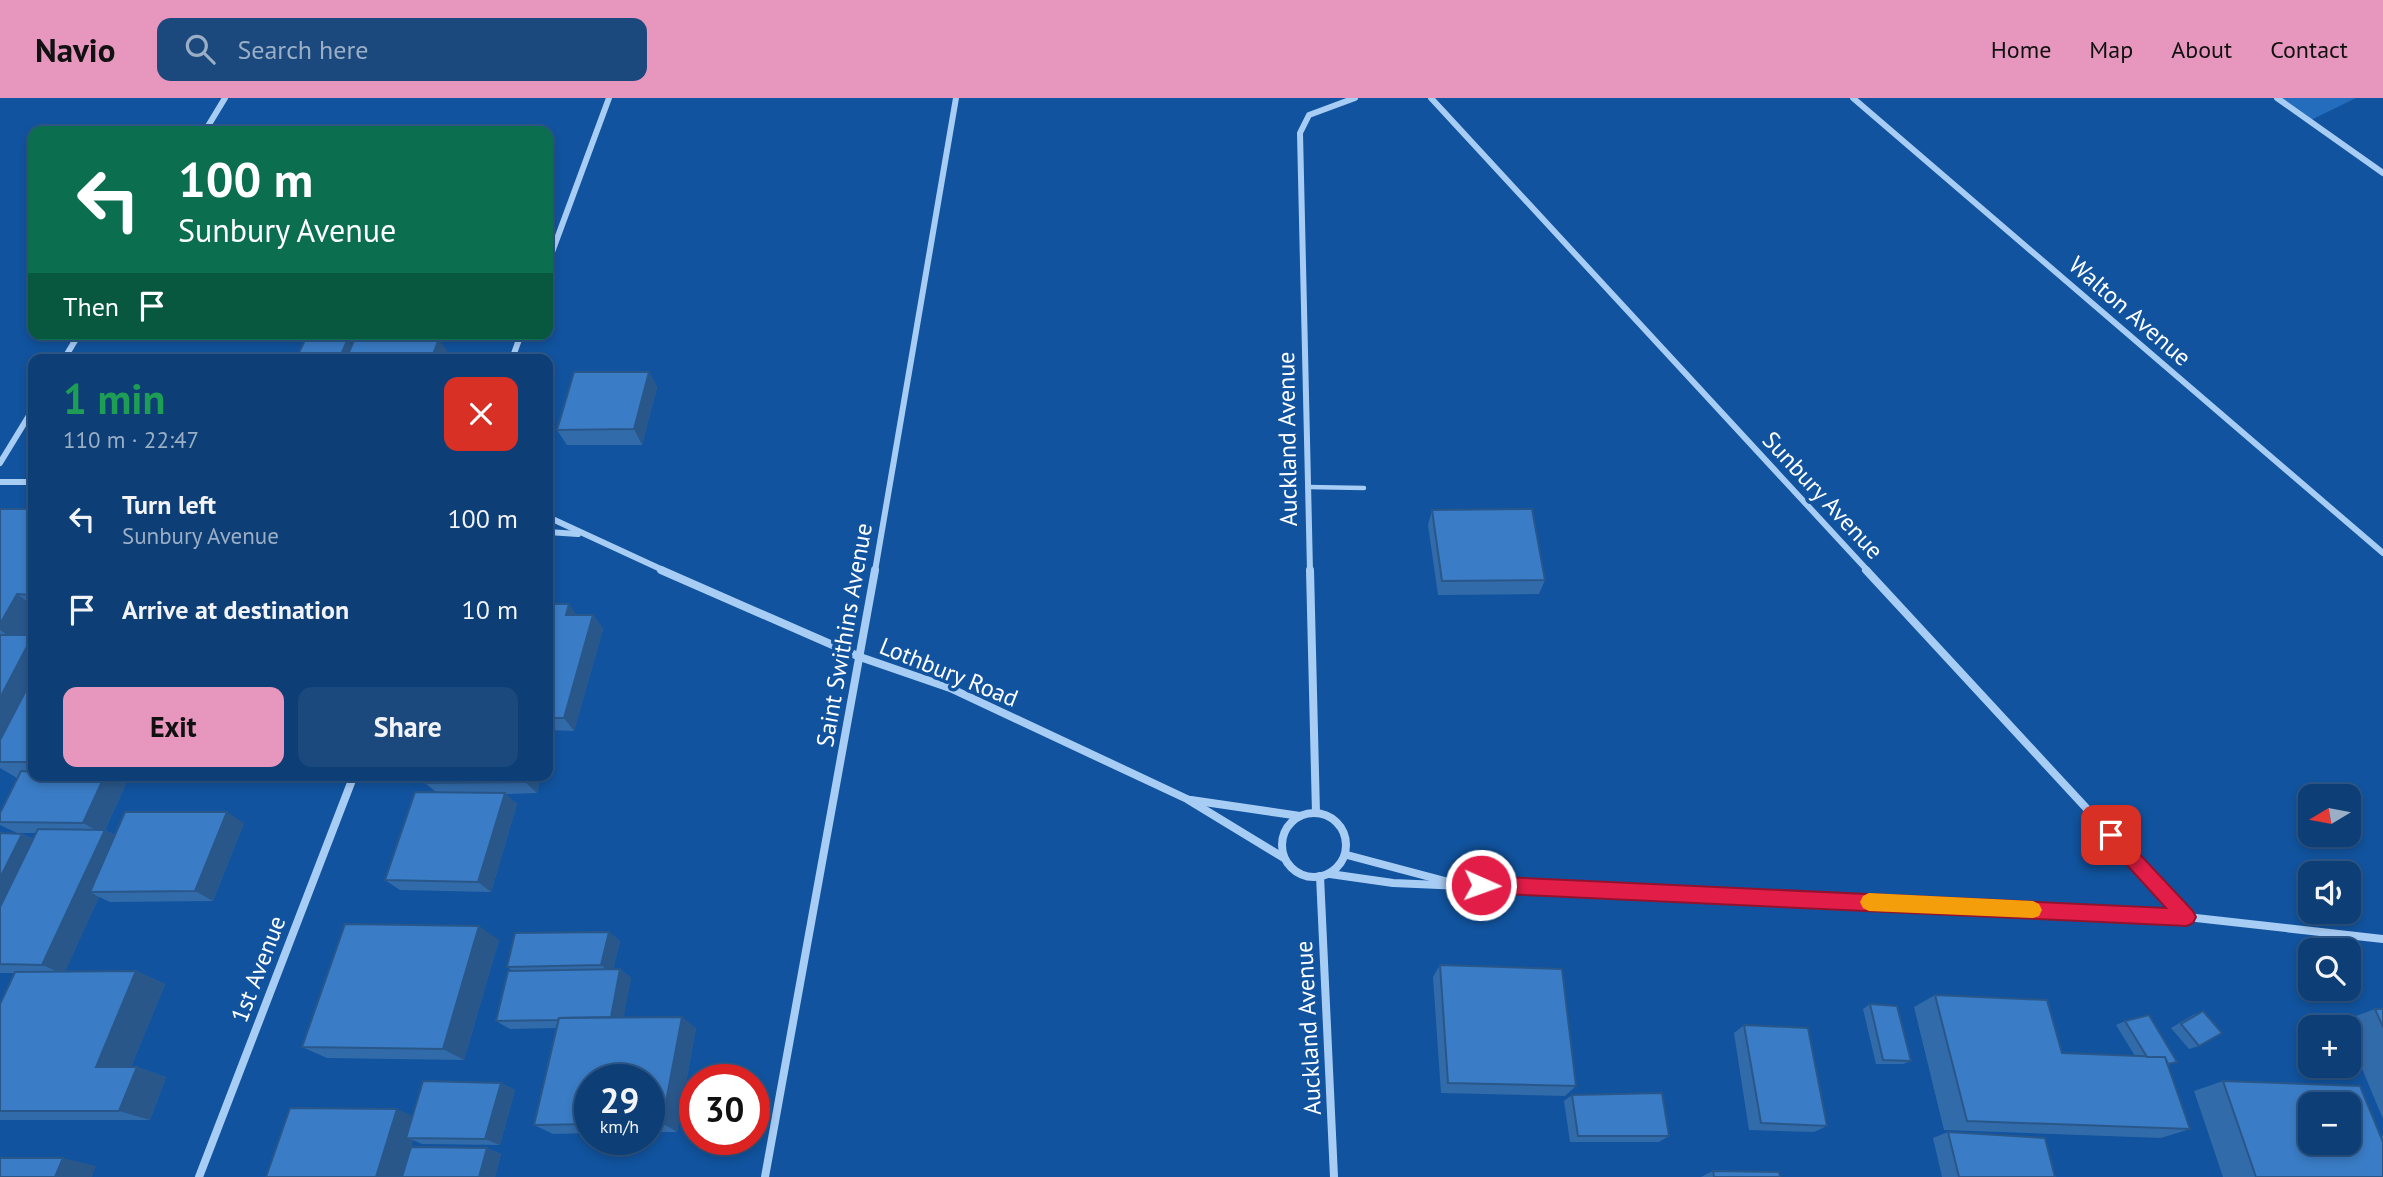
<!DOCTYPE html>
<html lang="en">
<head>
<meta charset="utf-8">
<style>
	body { margin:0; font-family:"PT Sans",sans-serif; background:#1b497e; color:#f1f3f6; height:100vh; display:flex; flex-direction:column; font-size:26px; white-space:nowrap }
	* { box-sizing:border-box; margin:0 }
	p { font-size:23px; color:#9aaec5 }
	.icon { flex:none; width:38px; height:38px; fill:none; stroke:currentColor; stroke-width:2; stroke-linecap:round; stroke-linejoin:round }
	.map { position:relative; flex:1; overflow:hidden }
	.drawer { position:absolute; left:28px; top:256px; width:525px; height:427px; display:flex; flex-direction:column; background:#0d3e76; border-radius:14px; box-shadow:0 4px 10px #0003,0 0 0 2px #2d5788 }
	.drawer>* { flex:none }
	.guide { position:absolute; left:28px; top:28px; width:525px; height:214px; border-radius:14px; box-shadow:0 4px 10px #0003,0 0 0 2px #2d5788; background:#0b6e4f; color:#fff; overflow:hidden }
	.needle { width:46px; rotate:260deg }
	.controls { position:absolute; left:2298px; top:686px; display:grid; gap:14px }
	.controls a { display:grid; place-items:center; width:63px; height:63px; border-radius:14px; background:#0d3e76; box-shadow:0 4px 10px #0003,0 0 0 2px #2d5788; font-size:35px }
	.speed { position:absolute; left:574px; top:966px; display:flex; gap:14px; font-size:35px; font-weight:700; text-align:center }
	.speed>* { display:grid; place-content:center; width:91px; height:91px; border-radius:50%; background:#0d3e76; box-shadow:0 4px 10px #0003,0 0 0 2px #2d5788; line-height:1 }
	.speed small { font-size:18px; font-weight:400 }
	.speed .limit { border:10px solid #d22; background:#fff; color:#111 }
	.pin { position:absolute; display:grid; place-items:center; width:60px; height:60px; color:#fff; margin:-30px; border-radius:14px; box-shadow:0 4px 10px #0006 }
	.me { position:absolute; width:77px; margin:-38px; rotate:92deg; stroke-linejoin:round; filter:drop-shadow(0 0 5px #0008) }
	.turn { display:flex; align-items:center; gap:24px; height:147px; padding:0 35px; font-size:32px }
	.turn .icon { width:91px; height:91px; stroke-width:2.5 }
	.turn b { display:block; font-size:49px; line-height:60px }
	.then { display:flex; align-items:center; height:66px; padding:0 35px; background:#0003; gap:14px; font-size:26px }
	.round { display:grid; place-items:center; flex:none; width:74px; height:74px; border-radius:14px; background:#1b497e }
	.summary { display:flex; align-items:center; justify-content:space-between; height:119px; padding:0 35px }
	h1 { font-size:42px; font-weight:600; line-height:52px; color:#1e9e55 }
	.action { display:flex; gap:14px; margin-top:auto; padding:14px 35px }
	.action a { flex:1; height:80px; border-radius:14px; background:#e797bd; color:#111; font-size:28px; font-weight:600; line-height:80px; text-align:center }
	.action a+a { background:#1b497e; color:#f1f3f6 }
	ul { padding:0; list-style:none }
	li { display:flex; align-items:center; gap:21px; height:91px; padding:0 35px }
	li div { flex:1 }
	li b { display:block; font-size:26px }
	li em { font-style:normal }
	header { display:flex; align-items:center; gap:42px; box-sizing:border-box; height:98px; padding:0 35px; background:#e797bd; color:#111 }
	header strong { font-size:33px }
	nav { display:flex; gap:38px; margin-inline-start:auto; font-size:24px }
	.search { width:490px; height:63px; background:#1b497e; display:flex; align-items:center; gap:18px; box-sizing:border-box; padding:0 24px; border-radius:14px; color:#9aaec5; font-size:26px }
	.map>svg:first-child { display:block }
	.green { fill:#246dbc }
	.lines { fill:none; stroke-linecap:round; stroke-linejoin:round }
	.service { stroke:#a8cdf5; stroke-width:4.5 }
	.minor-far1 { stroke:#a8cdf5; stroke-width:6 }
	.minor { stroke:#a8cdf5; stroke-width:8 }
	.wall { fill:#326ba9 }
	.shaded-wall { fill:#29578a }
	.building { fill:#3a7cc5; stroke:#29578a; stroke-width:2; fill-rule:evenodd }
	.route { fill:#e11d48; stroke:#92132f; stroke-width:2 }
	.slow { fill:#f59e0b }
	.labels { text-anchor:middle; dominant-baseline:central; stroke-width:7; stroke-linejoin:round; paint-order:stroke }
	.street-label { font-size:24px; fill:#fff; stroke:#11539e }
</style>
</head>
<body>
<header>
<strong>Navio</strong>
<div class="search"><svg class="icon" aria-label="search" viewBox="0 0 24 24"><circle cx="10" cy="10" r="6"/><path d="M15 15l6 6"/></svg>Search here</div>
<nav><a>Home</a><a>Map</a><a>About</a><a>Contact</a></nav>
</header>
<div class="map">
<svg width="2383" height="1079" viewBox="0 0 2383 1079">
	<rect width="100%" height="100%" fill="#11539e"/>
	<!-- green -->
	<path class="green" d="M2277,0H2356L2309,23Z"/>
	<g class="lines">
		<!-- service -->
		<path class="service" d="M1308,389L1364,390"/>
		<!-- minor-far1 -->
		<g class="minor-far1">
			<path d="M1431,0L1868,473"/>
			<path d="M1853,0L2383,455"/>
			<path d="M2277,0L2383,75"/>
			<path d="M205,33L225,0"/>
			<path d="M548,165L609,0"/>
			<path d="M64,261L79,236"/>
			<path d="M512,261L521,236"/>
			<path d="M0,365L33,311"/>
			<path d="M0,384H33"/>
			<path d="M548,419L665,473"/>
			<path d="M548,434L578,436"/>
			<path d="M875,473L956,0"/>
			<path d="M1310,473L1300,35L1309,17L1355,0"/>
		</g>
		<!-- minor -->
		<g class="minor">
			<path d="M661,472L860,559L950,590L1187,701L1284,760"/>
			<path d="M1310,472L1316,715"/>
			<path d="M1866,472L2187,819"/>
			<path d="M1191,702L1300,718"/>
			<circle cx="1314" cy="747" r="32"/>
			<path d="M1347,757L1445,783"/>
			<path d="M1330,776L1393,785L2187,819L2383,841"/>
			<path d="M1320,778L1334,1079"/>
			<path d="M199,1079L354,677"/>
			<path d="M765,1079L875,472"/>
		</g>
	</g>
	<!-- wall -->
	<g class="wall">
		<path d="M649,274L657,289L642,347H567L557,332Z"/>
		<path d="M0,411H33V677H126L124,682H119L126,686L105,732L115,737L244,725L213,803L110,804L99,799L65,873H136L165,886L131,969H137L166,979L150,1022H0V906L14,875H0V735L22,736L33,741L36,735H17L0,727V715L17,680L0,670Z"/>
		<path d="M1432,412L1545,482L1539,496L1438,497L1428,427Z"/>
		<path d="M548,506L577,517H593L603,531L574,633L548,632Z"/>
		<path d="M160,677H264L261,684L164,680Z"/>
		<path d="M541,677L537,695L505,696L517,706L491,794L400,792L385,782L436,694L425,685Z"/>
		<path d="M609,834L620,843L613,872L620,871L631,880L623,919L696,930L677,1034H649V982H590V1035L553,1036L534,1027L556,930L510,931L496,923L513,873L507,869Z"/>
		<path d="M499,842L464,962L327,960L302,949Z"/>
		<path d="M1440,867L1576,988L1565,998L1441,995L1433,879Z"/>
		<path d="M1935,897L2062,955L2135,958L2116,927L2125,923L2168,967L2190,1031L2161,1040L1944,1032L1914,909Z"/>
		<path d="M1870,906L1911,963L1903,966H1876L1863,911Z"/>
		<path d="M2375,911H2383V1021L2348,937V929H2345L2342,923Z"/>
		<path d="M2203,913L2199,948L2189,951L2171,930L2193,917Z"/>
		<path d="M1744,927L1827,1028L1814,1034L1749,1032L1734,935Z"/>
		<path d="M2223,983L2381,1038H2383V1079H2223L2194,993Z"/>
		<path d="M501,985L515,992L500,1047L422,1046L413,1042L411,1049L487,1050L501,1056L495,1079H266L413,1018Z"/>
		<path d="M1572,997L1669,1038L1659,1044H1570L1564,1003Z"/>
		<path d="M1948,1034L2055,1079H1942L1933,1040Z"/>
		<path d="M1713,1073L1780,1079H1701Z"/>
	</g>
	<!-- shaded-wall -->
	<g class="shaded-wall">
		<path d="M348,241L360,256L358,261H339Z"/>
		<path d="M439,241L450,257L448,261H431Z"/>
		<path d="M649,274L657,289L642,347L634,331Z"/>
		<path d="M17,496L33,508V536L26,549L0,532V526Z"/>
		<path d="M569,506L579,520L566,517Z"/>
		<path d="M593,517L603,531L574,633L564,620Z"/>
		<path d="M33,537V610L0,664V600Z"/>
		<path d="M105,677H112L126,686L103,736L83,725Z"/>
		<path d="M117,677H126L124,682Z"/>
		<path d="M252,677H264L261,684Z"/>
		<path d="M526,677H541L537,695L525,684Z"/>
		<path d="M505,695L517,706L491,794L478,784Z"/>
		<path d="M227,714L244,725L213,803L195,793Z"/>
		<path d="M105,732L125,743L90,794L99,799L64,876L42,867Z"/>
		<path d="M22,736L44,747L0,836V780Z"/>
		<path d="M479,828L499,842L464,962L443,951Z"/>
		<path d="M609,834L620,843L612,876L601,867Z"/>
		<path d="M620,871L631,880L622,929L610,921Z"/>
		<path d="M136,873L165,886L127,979L96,969Z"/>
		<path d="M682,919L696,930L677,1034L662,1025Z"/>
		<path d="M137,969L166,979L150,1022L119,1013Z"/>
		<path d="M501,985L515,992L500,1047L485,1041Z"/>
		<path d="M397,1011L420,1021L406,1040L413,1042L402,1079H376Z"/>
		<path d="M487,1050L501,1056L495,1079H479Z"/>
		<path d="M63,1060L96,1068L92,1079H55Z"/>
	</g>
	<!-- building -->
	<g class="building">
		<path d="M306,240L348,241L339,261H296Z"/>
		<path d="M355,240L439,241L431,261H346Z"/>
		<path d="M574,274H649L634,331L557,332Z"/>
		<path d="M0,411H33V497L17,496L0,526Z"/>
		<path d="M1532,411L1545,482L1442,483L1432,412Z"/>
		<path d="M548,506H569L566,517H593L564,620H548Z"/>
		<path d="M0,537H33L0,600Z"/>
		<path d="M33,579V664H0V642Z"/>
		<path d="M21,673L33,674V677H105L83,725L0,724V715Z"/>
		<path d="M427,677H526L525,684L425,685Z"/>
		<path d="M415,694L505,695L478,784L385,782Z"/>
		<path d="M125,714H227L195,793L90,794Z"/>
		<path d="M38,731L105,732L42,867L0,866V809Z"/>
		<path d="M0,735L22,736L0,780Z"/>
		<path d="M345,826L479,828L443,951L302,949Z"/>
		<path d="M609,834L601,867L507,869L515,835Z"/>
		<path d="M1440,867L1562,871L1576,988L1448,985Z"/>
		<path d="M620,871L611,919L559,920L558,922L496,923L508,873Z"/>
		<path d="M136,873L96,969H137L119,1013H0V906L15,874Z"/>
		<path d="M1935,897L2047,902L2062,955L2165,959L2190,1031L1967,1023Z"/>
		<path d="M1870,906L1897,908L1911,963L1883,962Z"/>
		<path d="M2375,911H2383V929Z"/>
		<path d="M2203,913L2222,935L2199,948L2181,926Z"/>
		<path d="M2149,917L2177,964L2168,966L2165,959H2147L2125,923Z"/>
		<path d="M682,919L662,1025H649V982H590V1026L534,1027L559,920Z"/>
		<path d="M1744,927L1808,930L1827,1028L1761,1025Z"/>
		<path d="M423,983L501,985L485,1041L406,1040Z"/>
		<path d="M2223,983L2360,988L2383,1044V1079H2256ZM2310,1006H2348V1045H2310Z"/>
		<path d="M1662,995L1669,1038H1578L1572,997Z"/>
		<path d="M290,1010L397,1011L376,1079H266Z"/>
		<path d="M1948,1034L2045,1040L2055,1079H1959Z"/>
		<path d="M411,1049L487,1050L479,1079H402Z"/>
		<path d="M0,1060H63L55,1079H0Z"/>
		<path d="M1713,1073L1779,1074L1780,1079H1714Z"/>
	</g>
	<!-- route -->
	<path class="route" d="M2111,729L2117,732L2193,813L2196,819L2193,825L2187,828L1481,795L1474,793L1472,787L1474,781L1481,778L2166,810L2105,743L2103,737L2105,732Z"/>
	<!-- slow -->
	<path class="slow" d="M1869,795L2033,803L2039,806L2042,812L2039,818L2033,820L1869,813L1863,810L1860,804L1863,798Z"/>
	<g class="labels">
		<!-- street labels -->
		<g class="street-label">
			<text transform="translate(2130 213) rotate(41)">Walton Avenue</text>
			<text transform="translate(1287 341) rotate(-91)">Auckland Avenue</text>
			<text transform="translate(1823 397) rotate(47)">Sunbury Avenue</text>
			<text transform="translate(844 537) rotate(-80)">Saint Swithins Avenue</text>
			<text transform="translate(949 574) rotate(22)">Lothbury Road</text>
			<text transform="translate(258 871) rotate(-69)">1st Avenue</text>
			<text transform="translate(1308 930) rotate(-93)">Auckland Avenue</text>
		</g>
	</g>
</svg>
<div class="controls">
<a><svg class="needle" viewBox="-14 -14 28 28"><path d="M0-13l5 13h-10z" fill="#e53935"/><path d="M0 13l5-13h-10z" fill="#9aaec5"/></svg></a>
<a><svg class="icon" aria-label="sound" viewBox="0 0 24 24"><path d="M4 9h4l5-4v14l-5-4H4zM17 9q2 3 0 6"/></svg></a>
<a><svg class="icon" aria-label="search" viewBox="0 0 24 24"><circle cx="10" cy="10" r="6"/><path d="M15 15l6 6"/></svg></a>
<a>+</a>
<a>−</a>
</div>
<div class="speed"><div>29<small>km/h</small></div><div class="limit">30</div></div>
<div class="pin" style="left:2111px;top:737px;background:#d93025"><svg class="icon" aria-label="arrive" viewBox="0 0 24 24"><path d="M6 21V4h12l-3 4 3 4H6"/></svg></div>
<svg class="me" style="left:1481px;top:787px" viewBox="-20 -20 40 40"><circle r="17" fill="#e11d48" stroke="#fff" stroke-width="3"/><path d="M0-11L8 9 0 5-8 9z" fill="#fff"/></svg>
<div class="guide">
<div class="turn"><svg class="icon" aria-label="left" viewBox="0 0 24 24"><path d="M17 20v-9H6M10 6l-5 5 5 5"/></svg><div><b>100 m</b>Sunbury Avenue</div></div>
<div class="then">Then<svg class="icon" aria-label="arrive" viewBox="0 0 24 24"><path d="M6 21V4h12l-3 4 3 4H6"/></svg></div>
</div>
<section class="drawer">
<div class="summary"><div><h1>1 min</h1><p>110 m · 22:47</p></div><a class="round" style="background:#d93025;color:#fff"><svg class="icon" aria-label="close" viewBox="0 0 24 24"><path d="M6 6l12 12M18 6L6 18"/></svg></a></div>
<ul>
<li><svg class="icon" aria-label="left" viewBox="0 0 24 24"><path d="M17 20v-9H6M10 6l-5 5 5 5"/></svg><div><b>Turn left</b><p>Sunbury Avenue</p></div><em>100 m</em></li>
<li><svg class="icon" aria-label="arrive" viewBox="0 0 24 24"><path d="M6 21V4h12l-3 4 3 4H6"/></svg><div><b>Arrive at destination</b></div><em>10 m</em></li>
</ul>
<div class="action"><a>Exit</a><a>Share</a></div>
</section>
</div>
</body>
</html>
